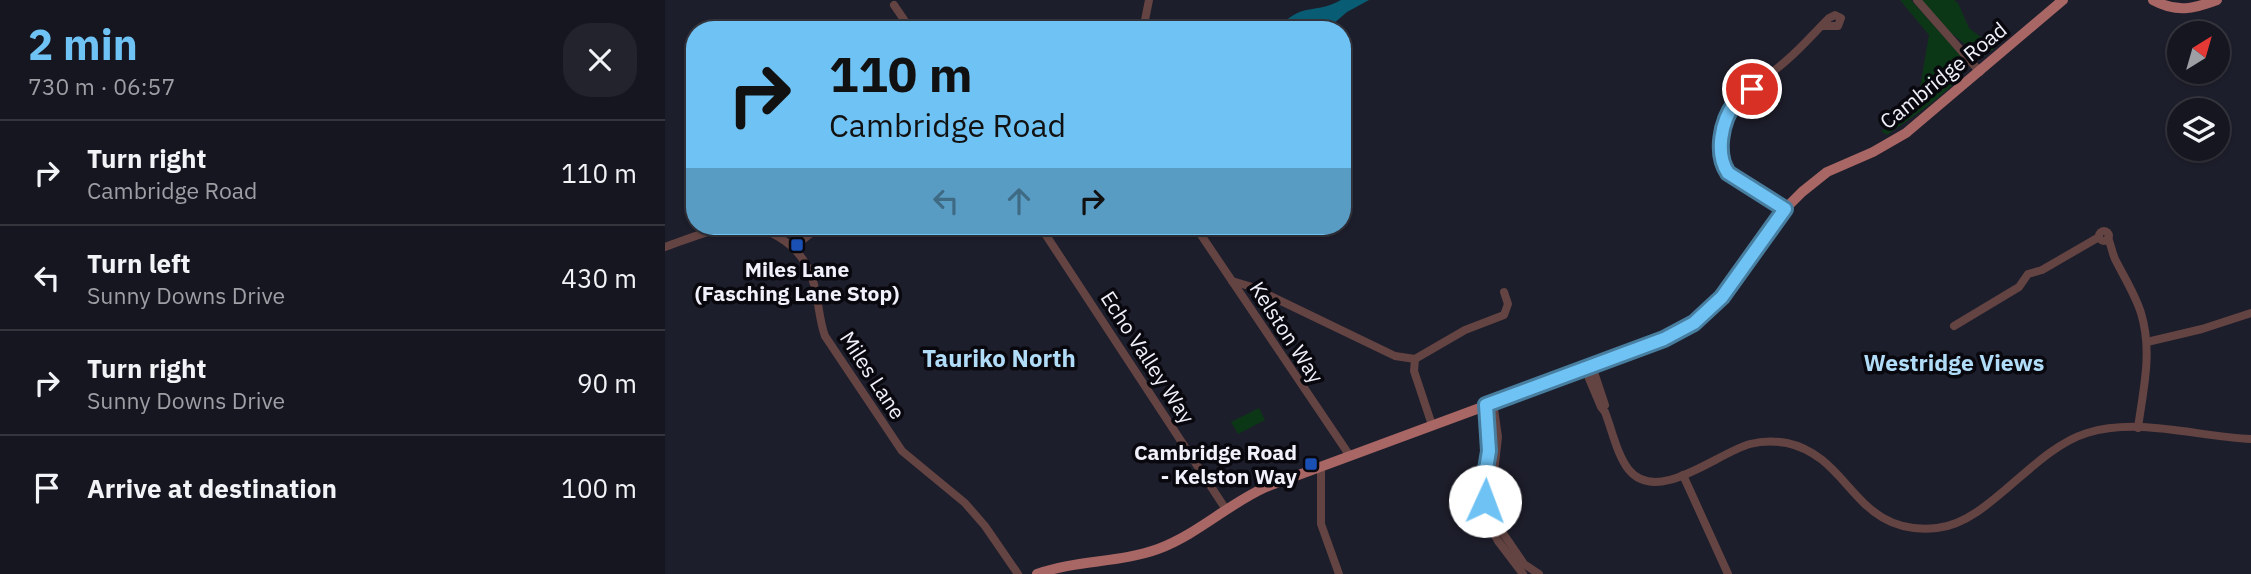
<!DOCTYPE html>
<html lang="en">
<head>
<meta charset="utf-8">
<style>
	body { margin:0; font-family:"IBM Plex Sans",sans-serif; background:#23232d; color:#f1f3f6; height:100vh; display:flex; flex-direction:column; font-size:26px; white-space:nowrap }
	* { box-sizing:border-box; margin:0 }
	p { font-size:23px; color:#9e9fa5 }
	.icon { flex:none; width:38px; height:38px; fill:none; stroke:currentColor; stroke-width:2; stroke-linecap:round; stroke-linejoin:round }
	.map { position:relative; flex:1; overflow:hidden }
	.side { display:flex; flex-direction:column; background:#161620; width:665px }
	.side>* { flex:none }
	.guide { position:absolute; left:21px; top:21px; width:665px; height:214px; border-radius:28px; box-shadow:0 2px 5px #0004,0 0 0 2px #35353e; background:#6fc2f4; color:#111; overflow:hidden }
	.needle { width:46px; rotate:37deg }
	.fabs { position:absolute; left:1502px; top:21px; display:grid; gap:14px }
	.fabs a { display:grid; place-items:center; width:63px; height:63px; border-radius:50%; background:#161620; box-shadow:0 2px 5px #0004,0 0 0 2px #35353e; font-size:35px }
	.pin { position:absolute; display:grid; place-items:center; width:60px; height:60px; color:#fff; margin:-30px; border:4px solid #fff; border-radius:50%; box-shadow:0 2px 7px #0007 }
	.me { position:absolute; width:77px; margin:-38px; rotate:2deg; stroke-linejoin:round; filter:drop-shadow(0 0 5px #0008) }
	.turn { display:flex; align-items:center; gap:24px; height:147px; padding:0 28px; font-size:32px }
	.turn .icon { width:91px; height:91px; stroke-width:2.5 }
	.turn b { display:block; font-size:49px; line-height:60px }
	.lanes { display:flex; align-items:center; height:66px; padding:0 28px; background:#0003; justify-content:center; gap:35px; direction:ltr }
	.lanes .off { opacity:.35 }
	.round { display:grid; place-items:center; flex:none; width:74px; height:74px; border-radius:28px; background:#23232d }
	.headline { display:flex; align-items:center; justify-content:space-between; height:119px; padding:0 28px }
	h1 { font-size:42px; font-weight:800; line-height:52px; color:#6fc2f4 }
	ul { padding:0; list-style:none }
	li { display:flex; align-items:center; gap:21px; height:105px; padding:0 28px; border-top:2px solid #35353e }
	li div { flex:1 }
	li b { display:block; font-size:26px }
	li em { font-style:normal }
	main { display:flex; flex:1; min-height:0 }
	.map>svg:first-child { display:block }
	.green { fill:#0c3717 }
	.water { fill:#085c73 }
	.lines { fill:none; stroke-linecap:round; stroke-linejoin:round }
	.minor { stroke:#644442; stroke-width:8 }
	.major { stroke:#a86664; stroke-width:10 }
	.route-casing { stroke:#487e9f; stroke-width:18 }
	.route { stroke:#6fc2f4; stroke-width:12 }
	.transit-dot { fill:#1a4fb4; stroke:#08080e; stroke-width:2.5 }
	.labels { text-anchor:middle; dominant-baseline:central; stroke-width:7; stroke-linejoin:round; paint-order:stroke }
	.street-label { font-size:21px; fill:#f0f1fa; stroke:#08080e }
	.poi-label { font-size:21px; font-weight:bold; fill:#f0f1fa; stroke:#08080e }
	.neighbourhood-label { font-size:23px; font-weight:bold; fill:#b0dcf8; stroke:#08080e }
	.quarter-label { font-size:24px; font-weight:bold; fill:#b0dcf8; stroke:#08080e }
</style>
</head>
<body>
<main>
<section class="side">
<div class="headline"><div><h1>2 min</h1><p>730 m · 06:57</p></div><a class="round"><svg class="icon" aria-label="close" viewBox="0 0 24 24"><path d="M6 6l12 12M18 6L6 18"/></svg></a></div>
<ul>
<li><svg class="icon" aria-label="right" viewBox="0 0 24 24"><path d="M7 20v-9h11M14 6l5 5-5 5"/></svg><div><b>Turn right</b><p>Cambridge Road</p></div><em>110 m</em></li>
<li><svg class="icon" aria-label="left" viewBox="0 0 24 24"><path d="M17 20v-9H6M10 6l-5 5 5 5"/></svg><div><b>Turn left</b><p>Sunny Downs Drive</p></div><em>430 m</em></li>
<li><svg class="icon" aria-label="right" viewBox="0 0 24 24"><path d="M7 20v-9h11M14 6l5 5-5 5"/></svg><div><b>Turn right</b><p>Sunny Downs Drive</p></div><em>90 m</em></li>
<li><svg class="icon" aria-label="arrive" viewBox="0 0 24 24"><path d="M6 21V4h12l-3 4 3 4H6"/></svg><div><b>Arrive at destination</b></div><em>100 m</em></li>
</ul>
</section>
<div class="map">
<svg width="1586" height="574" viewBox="0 0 1586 574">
	<rect width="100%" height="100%" fill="#1d1e2b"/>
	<!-- green -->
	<g class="green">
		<path d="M1235,0H1246L1303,64C1298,84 1242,121 1222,135L1216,131L1251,111L1264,35Z"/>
		<path d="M1256,0H1289L1293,3L1304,28L1330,48L1319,56H1315L1286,33Z"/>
		<path d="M594,408L600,420L573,434L566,422Z"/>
	</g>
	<!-- water -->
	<path class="water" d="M676,0H704L682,12L661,30H611C639,0 646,16 676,0Z"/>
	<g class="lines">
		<!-- minor -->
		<g class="minor">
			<path d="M1252,0L1315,72"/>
			<path d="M229,5L246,30"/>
			<path d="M478,30L484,0"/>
			<path d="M1120,209L1063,173C1055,161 1056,150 1058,136C1064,97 1094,85 1122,60C1137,47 1150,32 1164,18L1170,15L1176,18L1173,26H1157"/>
			<path d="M375,226L560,508"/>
			<path d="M530,226L685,456"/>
			<circle cx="1439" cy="236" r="5"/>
			<path d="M1443,238C1446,245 1447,252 1450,259C1459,277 1470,294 1476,313C1488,352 1478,390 1473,428"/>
			<path d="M0,247C20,240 41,231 62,227C98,220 136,244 147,278C154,297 153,317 160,336L237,451L300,503L320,526L353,574"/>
			<path d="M129,247L155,226"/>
			<path d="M567,281L587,287L730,356L750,359"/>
			<path d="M1289,326L1354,287L1363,274L1377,270L1434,237"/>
			<path d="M1482,342L1537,329L1586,313"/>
			<path d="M927,366L940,405"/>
			<path d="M920,369L936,407L940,412C947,430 952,455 964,470C993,505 1052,453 1085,444C1097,441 1110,441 1122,443C1187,457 1189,537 1272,528C1324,523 1367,450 1422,433C1475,417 1533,437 1586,439"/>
			<path d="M828,402L833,437L828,481L831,523L859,564L874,574"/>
			<path d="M821,405L824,451L819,475L821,520L833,541L858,574"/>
			<path d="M767,425L749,371L750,359L800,330L839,315L843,304L839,292"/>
			<path d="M656,467V524L674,574"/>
			<path d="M1018,475L1063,574"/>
		</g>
		<!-- major -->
		<g class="major">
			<path d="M1488,0C1512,13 1528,9 1552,0"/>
			<path d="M372,574C411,560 454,563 493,549C533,534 563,504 601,487L920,369L999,339L1029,323L1057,297L1120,209L1137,192L1162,172L1208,152L1241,133L1398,0"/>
		</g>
	</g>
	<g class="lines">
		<!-- route casing -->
		<g class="route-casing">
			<path id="route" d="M820,501V475L824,451L821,405L999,339L1029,323L1057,297L1120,209L1063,173C1050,154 1056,121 1070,103C1074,98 1082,93 1087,89"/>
		</g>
		<!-- route -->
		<use href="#route" class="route"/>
	</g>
	<!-- markers -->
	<g class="transit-dot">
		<rect x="125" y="238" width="14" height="14" rx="3.5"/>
		<rect x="639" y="457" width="14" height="14" rx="3.5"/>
	</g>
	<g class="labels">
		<!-- street labels -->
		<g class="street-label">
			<text transform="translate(1278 75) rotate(-39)">Cambridge Road</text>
			<text transform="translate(622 332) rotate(57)">Kelston Way</text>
			<text transform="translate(483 357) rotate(57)">Echo Valley Way</text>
			<text transform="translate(208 375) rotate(57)">Miles Lane</text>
		</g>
		<!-- poi labels -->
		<g class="poi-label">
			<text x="132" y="269">Miles Lane<tspan x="132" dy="24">(Fasching Lane Stop)</tspan></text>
			<text x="632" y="452" text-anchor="end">Cambridge Road<tspan x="632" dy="24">- Kelston Way</tspan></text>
		</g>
		<!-- neighbourhood labels -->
		<g class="neighbourhood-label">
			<text x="1289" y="362">Westridge Views</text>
		</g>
		<!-- quarter labels -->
		<g class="quarter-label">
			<text x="334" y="358">Tauriko North</text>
		</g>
	</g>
</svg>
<div class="fabs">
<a><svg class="needle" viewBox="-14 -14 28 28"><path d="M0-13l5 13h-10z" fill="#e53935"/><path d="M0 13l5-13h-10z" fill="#9e9fa5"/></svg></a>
<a><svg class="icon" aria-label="layers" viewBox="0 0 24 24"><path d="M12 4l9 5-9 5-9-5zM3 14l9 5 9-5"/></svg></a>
</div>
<div class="pin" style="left:1087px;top:89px;background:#d93025"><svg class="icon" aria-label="arrive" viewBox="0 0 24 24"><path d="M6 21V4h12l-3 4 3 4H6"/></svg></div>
<svg class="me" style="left:820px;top:501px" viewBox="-20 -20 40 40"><circle r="19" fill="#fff"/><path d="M0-13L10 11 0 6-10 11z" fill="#6fc2f4"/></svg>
<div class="guide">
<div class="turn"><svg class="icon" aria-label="right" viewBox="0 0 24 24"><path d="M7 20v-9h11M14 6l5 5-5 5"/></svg><div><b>110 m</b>Cambridge Road</div></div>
<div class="lanes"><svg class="icon off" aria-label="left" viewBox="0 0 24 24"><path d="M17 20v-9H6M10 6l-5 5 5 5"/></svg><svg class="icon off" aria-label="ahead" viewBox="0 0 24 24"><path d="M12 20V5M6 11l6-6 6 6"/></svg><svg class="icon" aria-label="right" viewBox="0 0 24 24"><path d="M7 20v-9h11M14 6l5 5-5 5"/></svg></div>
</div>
</div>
</main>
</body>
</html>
